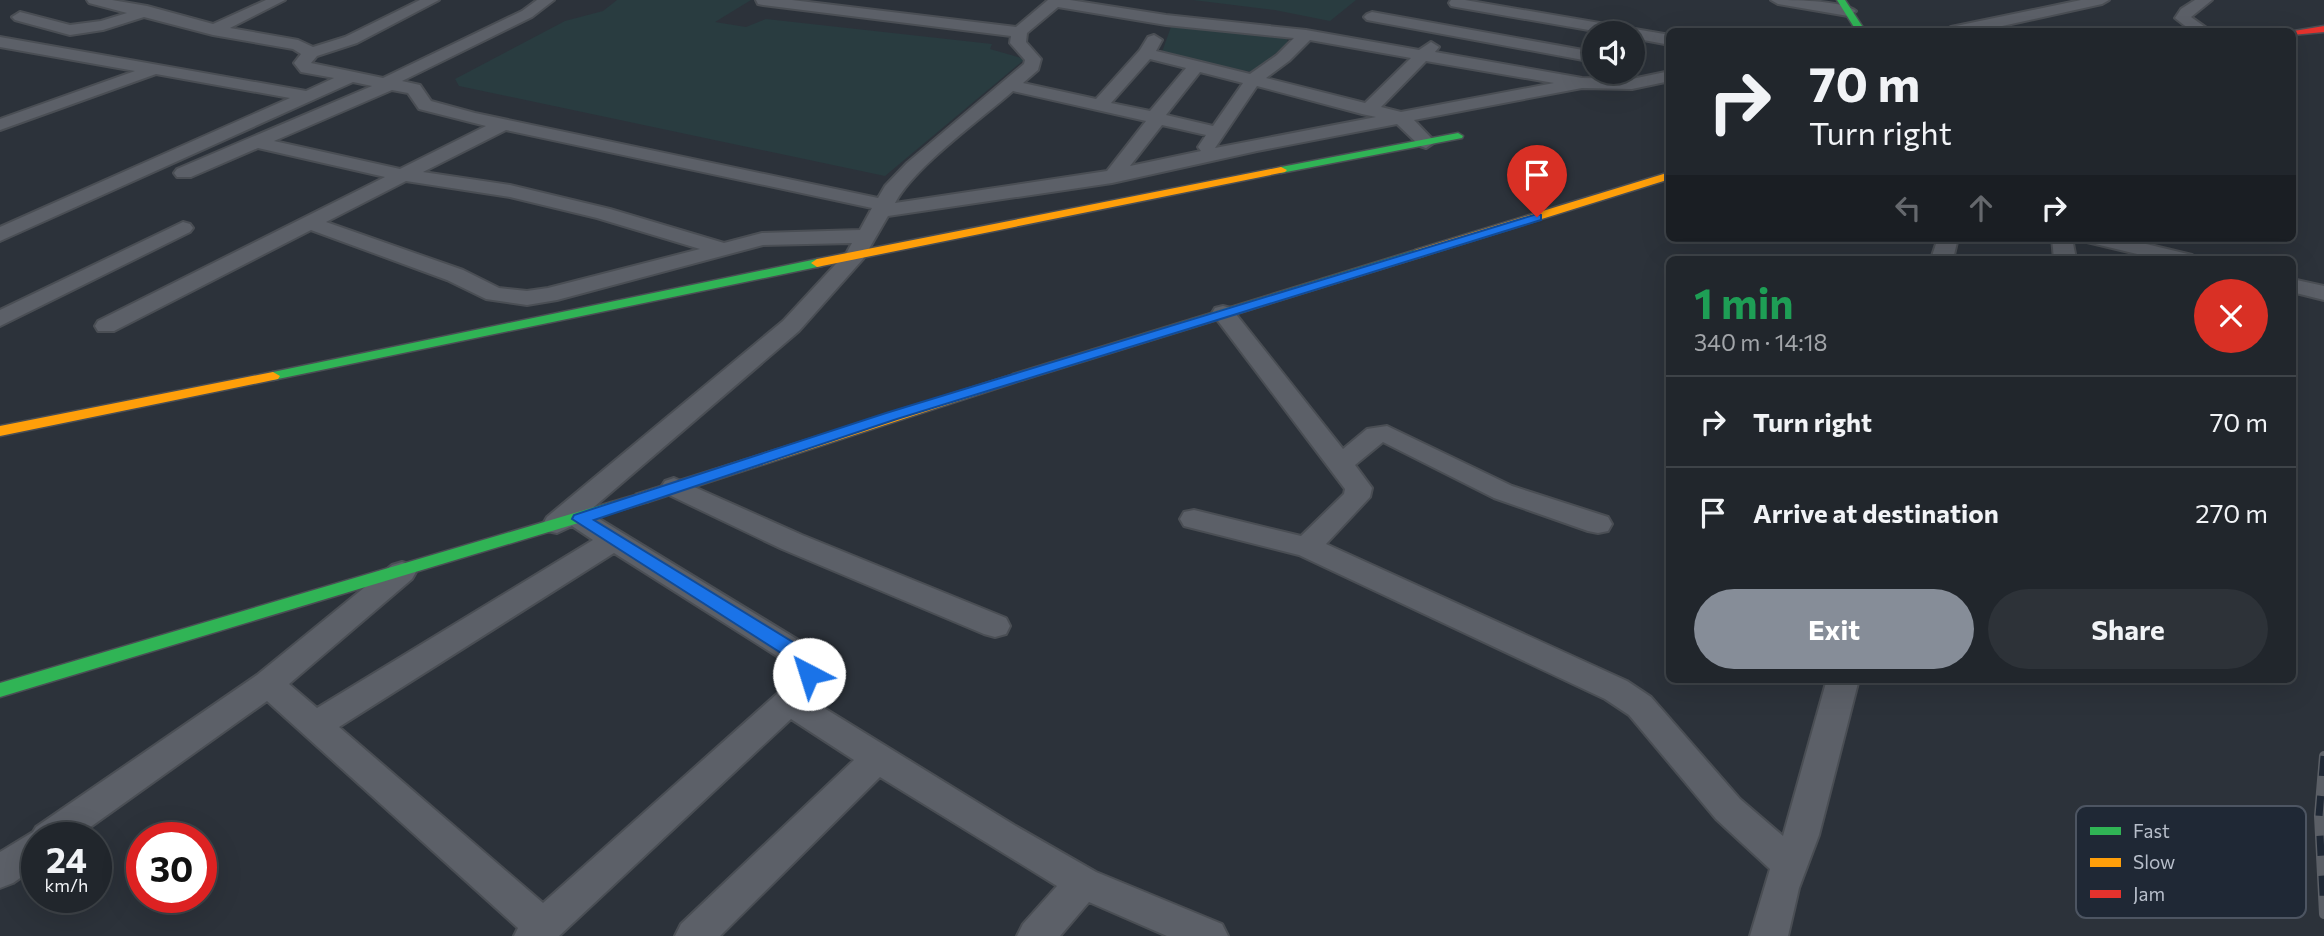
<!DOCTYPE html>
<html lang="en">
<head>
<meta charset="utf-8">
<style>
	body { margin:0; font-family:Commissioner,sans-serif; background:#2d3238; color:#f1f3f6; height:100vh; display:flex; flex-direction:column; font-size:26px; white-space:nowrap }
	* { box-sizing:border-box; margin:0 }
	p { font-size:23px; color:#a2a5a9 }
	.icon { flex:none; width:38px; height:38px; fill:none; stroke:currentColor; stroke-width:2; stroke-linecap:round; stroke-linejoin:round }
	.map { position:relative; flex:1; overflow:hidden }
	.drawer { position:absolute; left:1666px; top:256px; width:630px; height:427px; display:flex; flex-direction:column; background:#21262c; border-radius:10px; box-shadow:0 7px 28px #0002,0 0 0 2px #3e4348 }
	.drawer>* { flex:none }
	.banner { position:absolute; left:1666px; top:28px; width:630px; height:214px; border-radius:10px; box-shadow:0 7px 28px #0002,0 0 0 2px #3e4348; background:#21262c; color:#f1f3f6; overflow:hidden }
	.tools { position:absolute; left:1582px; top:21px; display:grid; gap:14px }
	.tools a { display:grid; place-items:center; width:63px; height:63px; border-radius:50%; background:#21262c; box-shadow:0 7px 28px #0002,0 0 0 2px #3e4348; font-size:35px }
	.speed { position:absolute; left:21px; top:822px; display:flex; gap:14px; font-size:35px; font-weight:700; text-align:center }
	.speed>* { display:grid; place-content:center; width:91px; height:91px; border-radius:50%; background:#21262c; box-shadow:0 7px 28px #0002,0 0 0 2px #3e4348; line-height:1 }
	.speed small { font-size:18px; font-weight:400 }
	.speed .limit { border:10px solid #d22; background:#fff; color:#111 }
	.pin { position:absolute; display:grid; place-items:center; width:60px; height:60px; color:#fff; margin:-72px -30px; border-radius:50% 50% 50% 0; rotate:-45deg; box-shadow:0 0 7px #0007 }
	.pin .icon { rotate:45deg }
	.me { position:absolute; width:77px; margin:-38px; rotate:320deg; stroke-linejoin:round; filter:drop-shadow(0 0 5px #0008) }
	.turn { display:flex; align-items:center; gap:24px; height:147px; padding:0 28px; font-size:32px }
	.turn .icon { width:91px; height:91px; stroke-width:2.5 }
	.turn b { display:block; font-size:49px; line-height:60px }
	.lanes { display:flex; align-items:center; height:66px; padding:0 28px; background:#0003; justify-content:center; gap:35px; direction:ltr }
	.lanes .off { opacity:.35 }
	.round { display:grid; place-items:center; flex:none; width:74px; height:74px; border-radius:37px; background:#2d3238 }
	.summary { display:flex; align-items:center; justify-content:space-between; height:119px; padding:0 28px }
	h1 { font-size:42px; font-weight:700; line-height:52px; color:#1e9e55 }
	.cta { display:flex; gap:14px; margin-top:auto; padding:14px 28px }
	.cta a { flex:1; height:80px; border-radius:42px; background:#868d98; color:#fff; font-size:28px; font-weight:700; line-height:80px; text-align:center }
	.cta a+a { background:#2d3238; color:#f1f3f6 }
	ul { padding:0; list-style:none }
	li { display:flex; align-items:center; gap:21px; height:91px; padding:0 28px; border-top:2px solid #3e4348 }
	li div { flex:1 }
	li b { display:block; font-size:26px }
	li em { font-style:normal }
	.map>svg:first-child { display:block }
	.green { fill:#293c40 }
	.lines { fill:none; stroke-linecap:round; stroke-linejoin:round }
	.street-casing { stroke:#4a4e54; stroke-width:4 }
	.fast-casing { stroke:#4a4e54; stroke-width:3 }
	.slow-casing { stroke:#4a4e54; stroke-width:3 }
	.jam-casing { stroke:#4a4e54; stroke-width:3 }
	.street { fill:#5c6068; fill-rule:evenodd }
	.fast { fill:#30b455; fill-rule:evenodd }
	.slow { fill:#ff9f0a; fill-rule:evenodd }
	.jam { fill:#e5322d; fill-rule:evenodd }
	.rail-casing { stroke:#5b5f66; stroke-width:10 }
	.rail { stroke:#1f2835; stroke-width:7; stroke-dasharray:20; stroke-linecap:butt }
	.route { fill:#1a73e8; stroke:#114b97; stroke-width:2 }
	.key { fill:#1f2835; stroke:#4d5562; stroke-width:2 }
	.key-label { font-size:19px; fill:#b7beca }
</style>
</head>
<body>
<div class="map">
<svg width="2324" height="936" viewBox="0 0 2324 936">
	<rect width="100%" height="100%" fill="#2c323a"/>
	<!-- green -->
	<g class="green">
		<path d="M617,0H751L715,22L746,27L766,19L992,44L990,49L1025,59L885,176L459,86L455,79L565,21L603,11Z"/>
		<path d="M1193,0H1356L1330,21L1275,10Z"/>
		<path d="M1172,24L1278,37L1287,39L1288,43L1253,72L1170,57L1162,52Z"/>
	</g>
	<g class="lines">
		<!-- street casing -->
		<g class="street-casing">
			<g id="street">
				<path d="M87,0H112L147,6L213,24L266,0H285L230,28L298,40L313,47L345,37L420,0H439L357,43L317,56L311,63L383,78L522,11L537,0H554L532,17L402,81L420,85L431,101L475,113L878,198L885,186L907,163L1024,64L1025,60L1010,43L1011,36L763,5L758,4L756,0H792L1016,27L1048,0H1070L1166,15L1306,30L1419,50L1431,42L1439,47L1435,52L1582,78L1632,79L1670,71V81L1632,89L1582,88L1414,120L1435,142L1426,148L1420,146L1397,124L1257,151L1112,183L888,216L863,259L799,331L588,512L813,649C825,669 826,681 811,700L1014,825L1096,872L1222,924L1228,936H1167L1089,902L1060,936H1017L1023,924L1057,886L880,777L720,936H675L681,924L854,760L791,719L559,936H514L518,928L267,701L75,838H37V866L13,883L0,888V852L33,832L36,827L257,675L392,565L402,562L412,565L416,572L412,579L289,684L317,708L593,540L572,526L557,533L547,531L543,524L547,517L783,321L847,252L852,243L763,245L557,300L527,305L486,299L447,280L311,230L114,331H98L95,326L98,321L385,177L258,148L191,177H177L174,173L177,169L372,86L353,82L0,241V227L290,98L156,74L0,130V119L135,71L0,47V37L306,91L334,78L301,72L294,63L301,54L293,49L213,35L144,17L103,30L70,35L15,20L12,17L20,12L70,25L101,21L127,13L89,3ZM1058,7L1166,25L1294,38L1277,55L1250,74L1156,51L1162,40L1154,35L1148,37L1140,50L1096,99L1023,83L1038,70L1041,59L1026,42L1027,33ZM1310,40L1411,58L1365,103L1266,78L1289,61ZM1150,59L1186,68L1150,111L1111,103ZM1426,61L1554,83L1401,112L1381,107ZM1200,72L1243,83L1213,126L1166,115ZM1257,86L1362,114L1376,117L1215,148ZM392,90L408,93L419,109L486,126L400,169L274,141ZM1013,91L1146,121L1107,171L895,203C914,167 981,119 1013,91ZM1162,125L1206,135L1198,147L1201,151L1130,166ZM506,130L872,208L860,230L762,233L724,243L610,209L510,185L423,172ZM406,181L510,197L597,218L700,249L548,288L527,291L499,288L463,270L326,222ZM614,553L791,665L793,677L778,693L543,903L339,727Z"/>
				<path d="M1451,0H1465L1670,35V45L1633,38V33H1606L1456,7L1451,6L1449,3Z"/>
				<path d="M1771,0C1791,0 1841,0 1856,11L1848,16L1778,4Z"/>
				<path d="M2081,0H2109L2102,4L1975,32H1943L1951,27Z"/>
				<path d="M2195,0H2212L2191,17L2212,32H2193L2175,18L2181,9Z"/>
				<path d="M1372,12L1594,52V62L1367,20L1364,17L1367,14Z"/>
				<path d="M183,222L190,224L193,228L190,232L0,326V310Z"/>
				<path d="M1938,238H1958L1953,259H1931Z"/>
				<path d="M2052,238H2072L2076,259H2054Z"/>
				<path d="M2084,238H2121L2192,255L2196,259H2158L2087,242Z"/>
				<path d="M2292,279L2324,286V300L2292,292Z"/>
				<path d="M1223,306L1231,308L1343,449L1367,429L1387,426L1512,486L1608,517L1612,524L1608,531L1598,533L1588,531L1494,498L1383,442L1355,465L1372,488L1370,497L1326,544L1627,681L1651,697L1740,799L1783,836L1827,679H1859L1819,835L1799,888L1788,936H1750L1770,869L1716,819L1629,715L1605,699L1299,555L1184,526L1180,519L1184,512L1194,510L1301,536L1344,494L1345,489L1212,313L1215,308Z"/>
				<path d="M674,478L802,535L1006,618L1010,626L1006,634L995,637L984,634L782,549L665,493L661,487L665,481Z"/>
			</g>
		</g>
		<!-- fast casing -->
		<g class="fast-casing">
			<g id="fast">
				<path d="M1837,0H1845L1866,32H1857Z"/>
				<path d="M1458,133L1463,136L1462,138L1281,173L1275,170L1281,167Z"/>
				<path d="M1419,249L1425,253L1423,256L1023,380H1013L1011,377L1013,374Z"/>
				<path d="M817,259L822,260V266L273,380L266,376L273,372Z"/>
				<path d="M642,493L650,498L648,502L0,697V683Z"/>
			</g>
		</g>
		<!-- slow casing -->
		<g class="slow-casing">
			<g id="slow">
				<path d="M1281,167L1287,170L1285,172L817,267L811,263L817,259Z"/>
				<path d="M1670,172V179L1423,256L1419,257L1413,253L1415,250Z"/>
				<path d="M273,372L280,376L278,379L0,436V426Z"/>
				<path d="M1018,373L1023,374L1025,377L1023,380L648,502L642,503L634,498L636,494Z"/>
			</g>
		</g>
		<!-- jam casing -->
		<g class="jam-casing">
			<path id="jam" d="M2324,26V32L2292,35V32H2288Z"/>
		</g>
		<!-- street -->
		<use href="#street" class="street"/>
		<!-- fast -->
		<use href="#fast" class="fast"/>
		<!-- slow -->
		<use href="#slow" class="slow"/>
		<!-- jam -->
		<use href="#jam" class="jam"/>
		<!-- rail casing -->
		<g class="rail-casing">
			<path id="rail" d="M2324,756L2319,816L2324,914"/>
		</g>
		<!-- rail -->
		<use href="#rail" class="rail"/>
	</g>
	<!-- route -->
	<path class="route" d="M1537,214L1541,215V220L897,419L594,520L809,652C815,661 822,668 816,679L809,681L803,679L795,662L572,519L574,515L886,413Z"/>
	<!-- legend -->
	<rect x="2076" y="806" width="230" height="112" rx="10" class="key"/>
	<rect x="2090" y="827" width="31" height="8" fill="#30b455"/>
	<rect x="2090" y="858" width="31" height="9" fill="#ff9f0a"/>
	<rect x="2090" y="890" width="31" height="8" fill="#e5322d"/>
	<g class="key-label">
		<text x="2133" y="838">Fast</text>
		<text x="2133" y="869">Slow</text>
		<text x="2133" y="901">Jam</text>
	</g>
</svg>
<div class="tools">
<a><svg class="icon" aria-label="sound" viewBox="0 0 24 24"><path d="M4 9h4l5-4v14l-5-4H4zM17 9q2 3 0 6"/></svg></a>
</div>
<div class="speed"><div>24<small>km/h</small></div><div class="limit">30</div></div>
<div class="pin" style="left:1537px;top:217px;background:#d93025"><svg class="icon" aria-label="arrive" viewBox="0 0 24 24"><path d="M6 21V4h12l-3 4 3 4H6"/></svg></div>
<svg class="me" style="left:809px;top:674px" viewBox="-20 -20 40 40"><circle r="19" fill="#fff"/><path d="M0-13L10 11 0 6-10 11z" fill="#1a73e8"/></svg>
<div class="banner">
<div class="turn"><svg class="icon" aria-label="right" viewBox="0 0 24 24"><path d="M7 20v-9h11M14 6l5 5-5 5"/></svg><div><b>70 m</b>Turn right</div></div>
<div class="lanes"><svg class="icon off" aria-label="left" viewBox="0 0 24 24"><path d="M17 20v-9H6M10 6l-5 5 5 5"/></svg><svg class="icon off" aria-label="ahead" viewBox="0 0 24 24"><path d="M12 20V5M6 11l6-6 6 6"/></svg><svg class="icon" aria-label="right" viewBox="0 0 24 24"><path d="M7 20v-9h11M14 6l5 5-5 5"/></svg></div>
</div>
<section class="drawer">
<div class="summary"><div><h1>1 min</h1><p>340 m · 14:18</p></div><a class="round" style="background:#d93025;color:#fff"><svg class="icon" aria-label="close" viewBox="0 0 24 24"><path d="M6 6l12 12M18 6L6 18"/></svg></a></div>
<ul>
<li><svg class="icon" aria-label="right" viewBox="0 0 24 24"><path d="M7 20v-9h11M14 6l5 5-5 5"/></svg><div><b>Turn right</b></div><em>70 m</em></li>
<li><svg class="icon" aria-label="arrive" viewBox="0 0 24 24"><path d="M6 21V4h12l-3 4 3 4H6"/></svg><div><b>Arrive at destination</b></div><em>270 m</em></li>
</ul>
<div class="cta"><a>Exit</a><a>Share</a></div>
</section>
</div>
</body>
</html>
